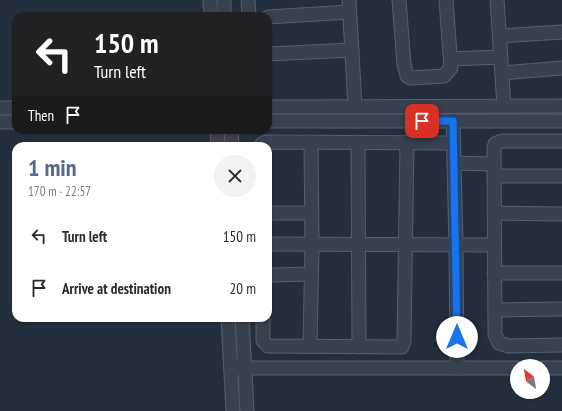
<!DOCTYPE html>
<html lang="en">
<head>
<meta charset="utf-8">
<style>
	body { margin:0; font-family:"PT Sans Narrow",sans-serif; background:#f2f2f3; color:#2b2b33; height:100vh; display:flex; flex-direction:column; font-size:15px; white-space:nowrap }
	* { box-sizing:border-box; margin:0 }
	p { font-size:13px; color:#7c7c81 }
	.icon { flex:none; width:22px; height:22px; fill:none; stroke:currentColor; stroke-width:2; stroke-linecap:round; stroke-linejoin:round }
	.map { position:relative; flex:1; overflow:hidden }
	.side { position:absolute; left:12px; top:142px; width:260px; height:180px; display:flex; flex-direction:column; background:#fff; border-radius:12px; box-shadow:0 1px 3px #0004 }
	.side>* { flex:none }
	.guide { position:absolute; left:12px; top:12px; width:260px; height:122px; border-radius:12px; box-shadow:0 1px 3px #0004; background:#202124; color:#fff; overflow:hidden }
	.needle { width:26px; rotate:329deg }
	.controls { position:absolute; left:510px; top:359px; display:grid; gap:8px }
	.controls a { display:grid; place-items:center; width:40px; height:40px; border-radius:50%; background:#fff; box-shadow:0 1px 3px #0004; font-size:20px }
	.pin { position:absolute; display:grid; place-items:center; width:34px; height:34px; color:#fff; margin:-17px; border-radius:8px; box-shadow:0 2px 6px #0006 }
	.me { position:absolute; width:44px; margin:-22px; rotate:0deg; stroke-linejoin:round; filter:drop-shadow(0 0 3px #0008) }
	.turn { display:flex; align-items:center; gap:14px; height:84px; padding:0 16px; font-size:18px }
	.turn .icon { width:52px; height:52px; stroke-width:2.5 }
	.turn b { display:block; font-size:28px; line-height:34px }
	.then { display:flex; align-items:center; height:38px; padding:0 16px; background:#0003; gap:8px; font-size:15px }
	.round { display:grid; place-items:center; flex:none; width:42px; height:42px; border-radius:21px; background:#f2f2f3 }
	.summary { display:flex; align-items:center; justify-content:space-between; height:68px; padding:0 16px }
	h1 { font-size:24px; font-weight:700; line-height:30px; color:#56698c }
	ul { padding:0; list-style:none }
	li { display:flex; align-items:center; gap:12px; height:52px; padding:0 16px }
	li div { flex:1 }
	li b { display:block; font-size:15px }
	li em { font-style:normal }
	.map>svg:first-child { display:block }
	.lines { fill:none; stroke-linecap:round; stroke-linejoin:round }
	.minor-casing { stroke:#565f6c; stroke-width:15 }
	.minor { stroke:#38414e; stroke-width:13 }
	.route-casing { stroke:#114b97; stroke-width:10 }
	.route { stroke:#1a73e8; stroke-width:7 }
</style>
</head>
<body>
<div class="map">
<svg width="562" height="411" viewBox="0 0 562 411">
	<rect width="100%" height="100%" fill="#242f3e"/>
	<g class="lines">
		<!-- minor casing -->
		<g class="minor-casing">
			<g id="minor">
				<path d="M210,0L211,16"/>
				<path d="M224,0V16"/>
				<path d="M248,0L249,16"/>
				<path d="M349,0L355,107"/>
				<path d="M399,0L404,64L407,76L411,78L444,76L451,68L446,0"/>
				<path d="M497,0L504,106"/>
				<path d="M268,17L349,12"/>
				<path d="M500,36L562,32"/>
				<path d="M268,54L352,50"/>
				<path d="M451,59L501,57"/>
				<path d="M502,73L562,68"/>
				<path d="M268,107L562,106"/>
				<path d="M0,108H16"/>
				<path d="M268,121H562"/>
				<path d="M453,121L456,245L457,368"/>
				<path d="M0,122H16"/>
				<path d="M217,130L218,146"/>
				<path d="M231,130L232,146"/>
				<path d="M562,141H502L495,144L494,149L495,334L499,343L509,346L562,345"/>
				<path d="M358,142L359,347"/>
				<path d="M261,146L263,143L267,142L454,143"/>
				<path d="M454,163L494,164"/>
				<path d="M494,176H562"/>
				<path d="M268,213H311"/>
				<path d="M494,213L562,214"/>
				<path d="M268,244L493,245"/>
				<path d="M494,273H562"/>
				<path d="M268,276L272,275L311,274"/>
				<path d="M495,310L562,309"/>
				<path d="M228,318L233,411"/>
				<path d="M242,318L247,411"/>
				<path d="M263,318V341L268,346L402,347L404,341L407,142"/>
				<path d="M310,346L312,244L311,142"/>
				<path d="M231,368H517"/>
				<path d="M543,368H562"/>
			</g>
		</g>
		<!-- minor -->
		<use href="#minor" class="minor"/>
	</g>
	<g class="lines">
		<!-- route casing -->
		<g class="route-casing">
			<path id="route" d="M422,121H453L457,337"/>
		</g>
		<!-- route -->
		<use href="#route" class="route"/>
	</g>
</svg>
<div class="controls">
<a><svg class="needle" viewBox="-14 -14 28 28"><path d="M0-13l5 13h-10z" fill="#e53935"/><path d="M0 13l5-13h-10z" fill="#7c7c81"/></svg></a>
</div>
<div class="pin" style="left:422px;top:121px;background:#d93025"><svg class="icon" aria-label="arrive" viewBox="0 0 24 24"><path d="M6 21V4h12l-3 4 3 4H6"/></svg></div>
<svg class="me" style="left:457px;top:337px" viewBox="-20 -20 40 40"><circle r="19" fill="#fff"/><path d="M0-13L10 11 0 6-10 11z" fill="#1a73e8"/></svg>
<div class="guide">
<div class="turn"><svg class="icon" aria-label="left" viewBox="0 0 24 24"><path d="M17 20v-9H6M10 6l-5 5 5 5"/></svg><div><b>150 m</b>Turn left</div></div>
<div class="then">Then<svg class="icon" aria-label="arrive" viewBox="0 0 24 24"><path d="M6 21V4h12l-3 4 3 4H6"/></svg></div>
</div>
<section class="side">
<div class="summary"><div><h1>1 min</h1><p>170 m · 22:57</p></div><a class="round"><svg class="icon" aria-label="close" viewBox="0 0 24 24"><path d="M6 6l12 12M18 6L6 18"/></svg></a></div>
<ul>
<li><svg class="icon" aria-label="left" viewBox="0 0 24 24"><path d="M17 20v-9H6M10 6l-5 5 5 5"/></svg><div><b>Turn left</b></div><em>150 m</em></li>
<li><svg class="icon" aria-label="arrive" viewBox="0 0 24 24"><path d="M6 21V4h12l-3 4 3 4H6"/></svg><div><b>Arrive at destination</b></div><em>20 m</em></li>
</ul>
</section>
</div>
</body>
</html>
